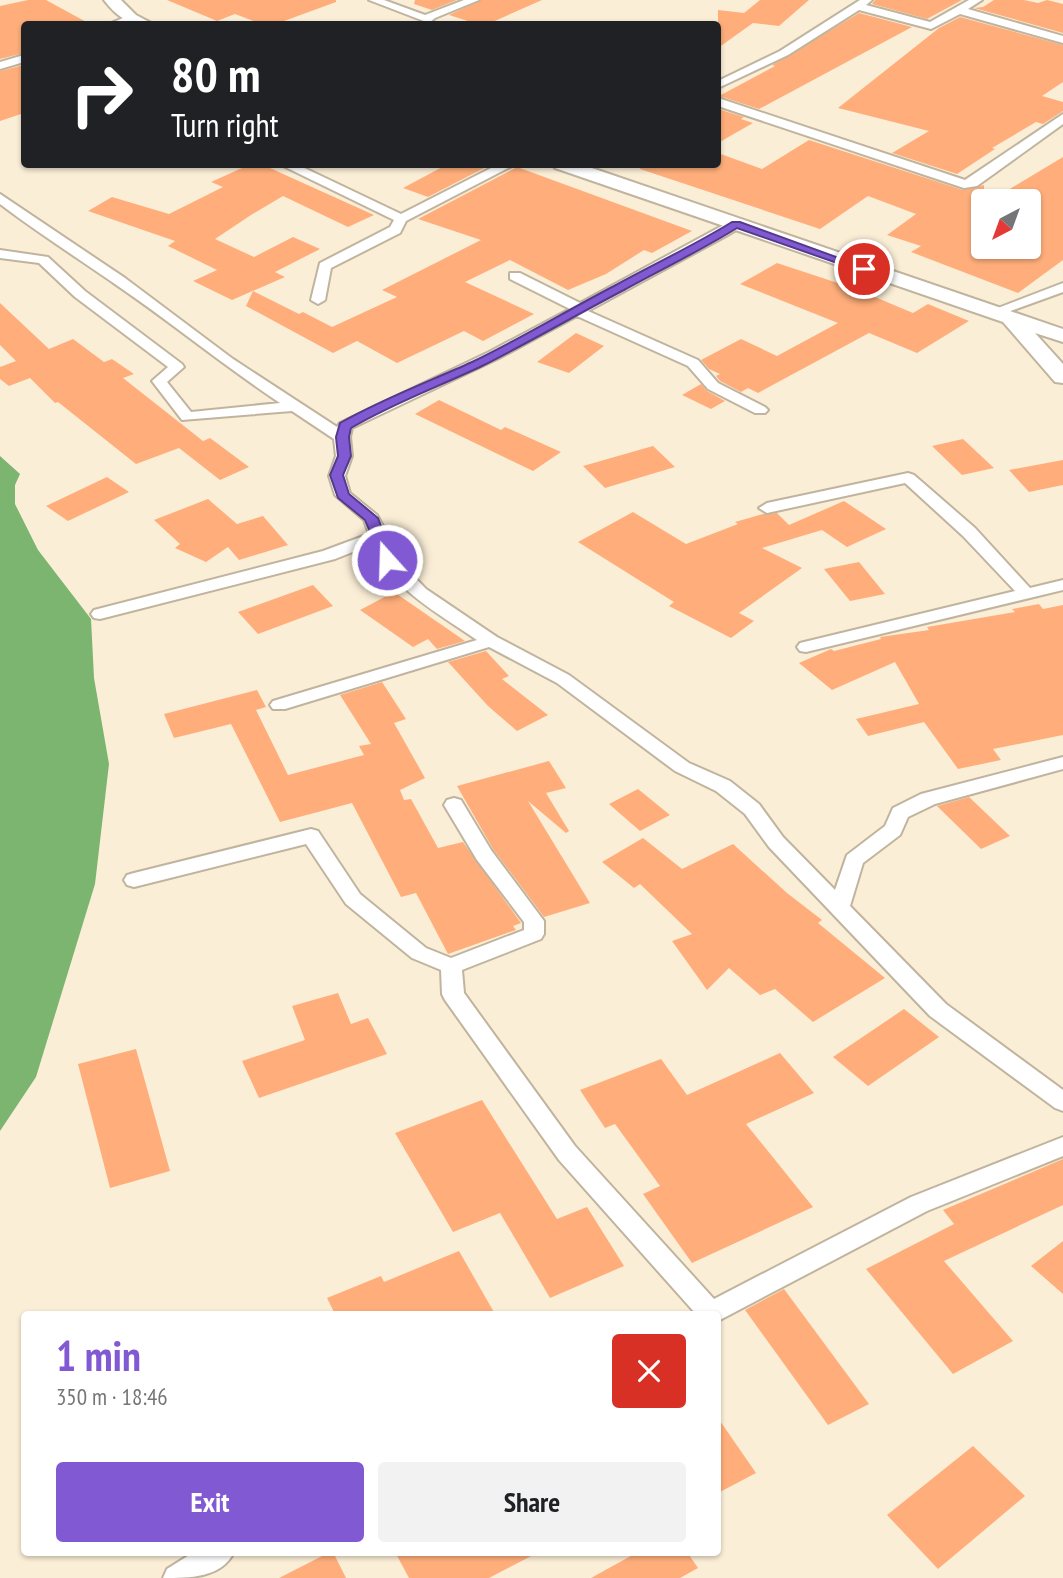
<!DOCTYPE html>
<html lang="en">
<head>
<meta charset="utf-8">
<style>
	body { margin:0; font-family:"PT Sans Narrow",sans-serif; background:#f2f2f2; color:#202124; height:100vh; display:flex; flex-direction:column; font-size:26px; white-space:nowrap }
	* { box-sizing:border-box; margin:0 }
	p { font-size:23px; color:#757577 }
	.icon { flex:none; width:38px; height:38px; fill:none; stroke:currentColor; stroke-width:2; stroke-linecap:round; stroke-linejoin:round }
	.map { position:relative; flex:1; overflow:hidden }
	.details { position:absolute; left:21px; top:1311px; width:700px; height:245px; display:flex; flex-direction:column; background:#fff; border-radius:7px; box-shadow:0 2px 5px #0004 }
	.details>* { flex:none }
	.banner { position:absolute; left:21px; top:21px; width:700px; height:147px; border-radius:7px; box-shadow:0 2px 5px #0004; background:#202124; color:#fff; overflow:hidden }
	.needle { width:46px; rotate:221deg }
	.tools { position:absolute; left:971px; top:189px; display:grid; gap:14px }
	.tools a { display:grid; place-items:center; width:70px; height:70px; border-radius:7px; background:#fff; box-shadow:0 2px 5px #0004; font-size:35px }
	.pin { position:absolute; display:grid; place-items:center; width:60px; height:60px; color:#fff; margin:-30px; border:4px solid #fff; border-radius:50%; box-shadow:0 2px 7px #0007 }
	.me { position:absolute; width:77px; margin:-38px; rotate:340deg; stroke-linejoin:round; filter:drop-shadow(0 0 5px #0008) }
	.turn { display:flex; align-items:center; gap:24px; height:147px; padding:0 35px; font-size:32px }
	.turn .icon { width:91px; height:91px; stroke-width:2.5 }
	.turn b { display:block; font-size:49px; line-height:60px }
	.round { display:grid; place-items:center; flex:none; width:74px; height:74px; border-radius:7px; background:#f2f2f2 }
	.head { display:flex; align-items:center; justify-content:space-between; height:119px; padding:0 35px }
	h1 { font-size:42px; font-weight:800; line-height:52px; color:#8159d3 }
	.action { display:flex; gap:14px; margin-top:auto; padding:14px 35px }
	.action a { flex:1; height:80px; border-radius:7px; background:#8159d3; color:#fff; font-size:28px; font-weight:800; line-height:80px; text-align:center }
	.action a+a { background:#f2f2f2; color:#202124 }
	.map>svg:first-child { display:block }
	.water { fill:#7bb56f }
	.building { fill:#ffae7b }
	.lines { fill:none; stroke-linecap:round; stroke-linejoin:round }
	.street-casing { stroke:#c0b49e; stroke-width:4 }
	.secondary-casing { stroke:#c0b49e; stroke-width:4 }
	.street { fill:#fff; fill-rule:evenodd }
	.secondary { fill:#fff; fill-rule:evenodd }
	.route { fill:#8159d3; stroke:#543a89; stroke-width:2 }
</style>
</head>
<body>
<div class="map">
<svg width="1063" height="1578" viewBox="0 0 1063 1578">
	<rect width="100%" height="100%" fill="#fbeed7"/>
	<!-- water -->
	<path class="water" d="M0,456L20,474L15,485V504L38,550L91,619L94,678L109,764L95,884L36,1077L0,1131Z"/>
	<!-- building -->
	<g class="building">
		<path d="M28,0H46L90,24H24V53L0,59V6Z"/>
		<path d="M167,0H336V2L276,24H261L235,14L217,21Z"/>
		<path d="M415,0H457L432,10L414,4Z"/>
		<path d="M481,0H542L488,24H477L449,15Z"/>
		<path d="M760,0H809L779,26L753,23L718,48V10L744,13Z"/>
		<path d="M875,0H962L927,19L872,4Z"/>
		<path d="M994,0H1024L1038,3L1047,0L1063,4V33L974,8L983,7Z"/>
		<path d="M859,13L912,27L759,109L719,96L775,66L772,65Z"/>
		<path d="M960,17L1063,45V82L1042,96L1063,102V111L1043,124L1036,122L992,148L995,149L957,174L892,153L929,131L838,108L939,28Z"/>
		<path d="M24,65V113L0,121V71Z"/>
		<path d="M718,109L744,117L741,119L753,123L718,143Z"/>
		<path d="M809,140L963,190L984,185V247H1004L1029,255V201H990L1063,157V260L1018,293L911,252L921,246L887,235L916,214L868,196L820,229L640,169L641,164H718V153L762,169Z"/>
		<path d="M251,164H261L374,215L348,227L283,196L251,215L215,239L254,257L293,237L320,249L275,272L285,277L232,300L193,281L217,270L168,246L175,241L88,211L112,197L169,214L223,187L211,182Z"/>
		<path d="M448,164H492L428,197L403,188Z"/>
		<path d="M517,167L692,231L652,253L644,250L606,274L568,290L510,260L465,282L534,314L483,341L464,331L397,363L357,341L333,353L246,306L253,291L299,314L303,312L332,327L397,297L382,290L481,240L418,219Z"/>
		<path d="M777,263L856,289L913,313L928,304L969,321L917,353L869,333L758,393L748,388L741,392L720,381L716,376L720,374L709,369L701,360L741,339L777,356L838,323L740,284Z"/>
		<path d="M0,303L49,349L73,339L104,362L112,359L134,374L123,378L203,441L210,438L249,467L220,480L179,448L136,464L58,402L55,403L30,378L9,386L0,379V367L16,361L0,345Z"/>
		<path d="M576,333L604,346L569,373L537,362Z"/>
		<path d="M701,384L707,391L725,401L711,409L682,395Z"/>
		<path d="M439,400L501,430L505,427L561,452L533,471L415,414Z"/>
		<path d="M963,439L994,468L962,475L932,446Z"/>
		<path d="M653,446L675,467L605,488L583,466Z"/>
		<path d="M1063,460V485L1029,492L1009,470Z"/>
		<path d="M107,477L129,492L68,521L46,506Z"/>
		<path d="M208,499L237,524L263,516L288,545L239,560L228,547L206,562L175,548L180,544L154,520Z"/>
		<path d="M844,501L886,529L847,547L822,530L762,548L802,568L739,613L754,621L731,638L669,606L674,602L578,542L633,512L686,544L738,524L735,522L763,514L777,513L789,525Z"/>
		<path d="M859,562L885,594L850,601L824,569Z"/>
		<path d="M313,585L333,606L258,634L238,612Z"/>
		<path d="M394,592L436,621L465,641L437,649L428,639L413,647L360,610Z"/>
		<path d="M1039,604L1043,609L1063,605V735L993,749L1001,760L958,769L924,722L868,736L856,719L919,704L895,662L832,690L799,663L831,649L834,651L881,639L880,637L929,630L927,627L1015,612L1012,609Z"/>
		<path d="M486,651L509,676L502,679L548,715L517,731L488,706L448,662Z"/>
		<path d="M382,682L406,719L394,723L425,778L400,790L404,800L411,799L438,848L463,842L521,923L513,926L516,930L448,954L416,893L401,897L352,803L280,822L231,724L174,738L164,714L257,690L266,707L256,710L288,775L364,755L359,746L371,744L340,695Z"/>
		<path d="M549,761L566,788L546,793L569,831L566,833L528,801L590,903L544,917L493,849L457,786Z"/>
		<path d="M638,789L670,815L640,831L609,804Z"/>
		<path d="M969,797L1010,836L981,849L937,806Z"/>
		<path d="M643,838L682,869L733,844L787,893L822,920L818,923L885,978L813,1022L775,989L760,995L729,968L707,990L672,941L692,934L640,884L634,888L602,862Z"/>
		<path d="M338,993L351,1024L368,1018L387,1054L259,1098L242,1061L305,1040L292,1006Z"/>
		<path d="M904,1009L939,1037L868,1086L833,1057Z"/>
		<path d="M136,1049L170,1171L110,1188L78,1064Z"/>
		<path d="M780,1053L814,1093L746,1124L813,1207L692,1263L643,1194L660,1186L615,1124L605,1128L580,1090L661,1059L687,1095Z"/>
		<path d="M482,1100L557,1219L587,1207L624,1266L550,1298L500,1213L453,1232L395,1133Z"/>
		<path d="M1063,1159V1205L944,1261L1013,1341L953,1374L866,1269L954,1224L943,1210Z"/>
		<path d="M1063,1241V1294L1031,1266Z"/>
		<path d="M459,1251L495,1314H335L327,1298L381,1276L384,1282Z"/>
		<path d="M784,1289L869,1404L828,1425L745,1310Z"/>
		<path d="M718,1418L756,1473L718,1493Z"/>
		<path d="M973,1446L1025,1496L938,1569L887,1515Z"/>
		<path d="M330,1552H333L346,1578H279Z"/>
		<path d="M395,1552H539L489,1578H409Z"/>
		<path d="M638,1552H687L698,1568L680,1578H591Z"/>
	</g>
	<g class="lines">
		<!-- street casing -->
		<g class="street-casing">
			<g id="street">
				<path d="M369,0H384L425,15L464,0H479L435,18L429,23Z"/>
				<path d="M860,0H872L866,5L930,22L969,0H982L968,9L1063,36V43L960,14L931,29L859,10L788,55L718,88V81L780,51Z"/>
				<path d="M130,15L136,18C129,25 118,25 109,24Z"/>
				<path d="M24,55V62L0,69V62Z"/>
				<path d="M718,98L965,180L1063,114V124L977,186L964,188L718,106Z"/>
				<path d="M279,164H296L401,214L499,164H516L406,221L400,233L331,268L325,300L318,304L311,300L320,263L390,227L394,220Z"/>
				<path d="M0,194L125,278L233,359L337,427L340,423L489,352L570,309L510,279V273H520L580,303L731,221H741V227L726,236L588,311L698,360L718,383L765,407L768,410L765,413H755L708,389L688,366L577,316L499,358L352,428L350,437L352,456L345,476L350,493L377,515L388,535L396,558L426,589L497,637L569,675L689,763L730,781L759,804L783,837L835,890L847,855L885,826L893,808L921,794L1063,757V769L935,804L908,817L900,835L863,863L850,906L946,1004L1063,1090V1111L1055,1108L930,1016L769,847L745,814L716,791L675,771L557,683L489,647L285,709H273L270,705L273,701L477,640C438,613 391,589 373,544L335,559L100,619L94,618L91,614L94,610L323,551L369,534L364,520L335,495L329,476L336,456L334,439L292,411L182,420L152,381L168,367L75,297L39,263L0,258V250L48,257L85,291L182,364L184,367L167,382L191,412L280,403C223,365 171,322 115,284C76,257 37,232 0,204Z"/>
				<path d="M1063,283V292L997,316H987L985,313Z"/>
				<path d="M908,473L914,475L975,528L1030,588L1063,580V590L806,652L800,651L797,647L800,643L1015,591L963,536L905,483L767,513L759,508L767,503Z"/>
				<path d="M454,798L461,800L491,850L544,921V934L541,939L462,970L464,993L575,1146L714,1299L911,1197L1063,1137V1156L927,1211L718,1321V1314H696L559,1160L445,1000L442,994L441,970L412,958L346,904L306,844L134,887L127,885L124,880L127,875L134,873L311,829L318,831L360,894L426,948L451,958L524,930V922L477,860L444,805L447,800Z"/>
				<path d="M194,1552H234C222,1578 189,1578 163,1578L167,1569Z"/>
			</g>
		</g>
		<!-- secondary casing -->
		<g class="secondary-casing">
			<g id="secondary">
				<path d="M104,0H121L136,15L153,24C130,26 118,18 104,0Z"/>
				<path d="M552,164H580L1063,329V342L1035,333L1063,364V383L1055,382L1003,322L555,168Z"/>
			</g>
		</g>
		<!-- street -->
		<use href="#street" class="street"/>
		<!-- secondary -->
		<use href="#secondary" class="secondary"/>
	</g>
	<!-- route -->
	<path class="route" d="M732,222H740L869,269L860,271L737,228C700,251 662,269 624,290C576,315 530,342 482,366C438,387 393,403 351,428L349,437L351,456L343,475L349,494L378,518L394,560L387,564L383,563L365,520L338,498L330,475L338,456L336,437L340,423C382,399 428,382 472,362C520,339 566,311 614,286C654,264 693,246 732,222Z"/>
</svg>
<div class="tools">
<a><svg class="needle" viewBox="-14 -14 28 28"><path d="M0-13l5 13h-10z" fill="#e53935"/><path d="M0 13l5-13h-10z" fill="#757577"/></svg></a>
</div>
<div class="pin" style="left:864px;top:269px;background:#d93025"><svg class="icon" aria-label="arrive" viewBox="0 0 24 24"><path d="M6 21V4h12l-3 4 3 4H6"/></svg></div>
<svg class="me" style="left:387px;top:560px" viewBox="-20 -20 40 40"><circle r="17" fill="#8159d3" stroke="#fff" stroke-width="3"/><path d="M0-11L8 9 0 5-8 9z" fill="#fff"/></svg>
<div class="banner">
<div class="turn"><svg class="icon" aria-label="right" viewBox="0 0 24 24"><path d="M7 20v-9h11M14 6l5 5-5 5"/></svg><div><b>80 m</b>Turn right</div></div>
</div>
<section class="details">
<div class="head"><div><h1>1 min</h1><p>350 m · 18:46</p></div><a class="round" style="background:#d93025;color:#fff"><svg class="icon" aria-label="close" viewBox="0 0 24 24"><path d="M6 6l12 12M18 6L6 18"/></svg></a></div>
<div class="action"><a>Exit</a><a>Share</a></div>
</section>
</div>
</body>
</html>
